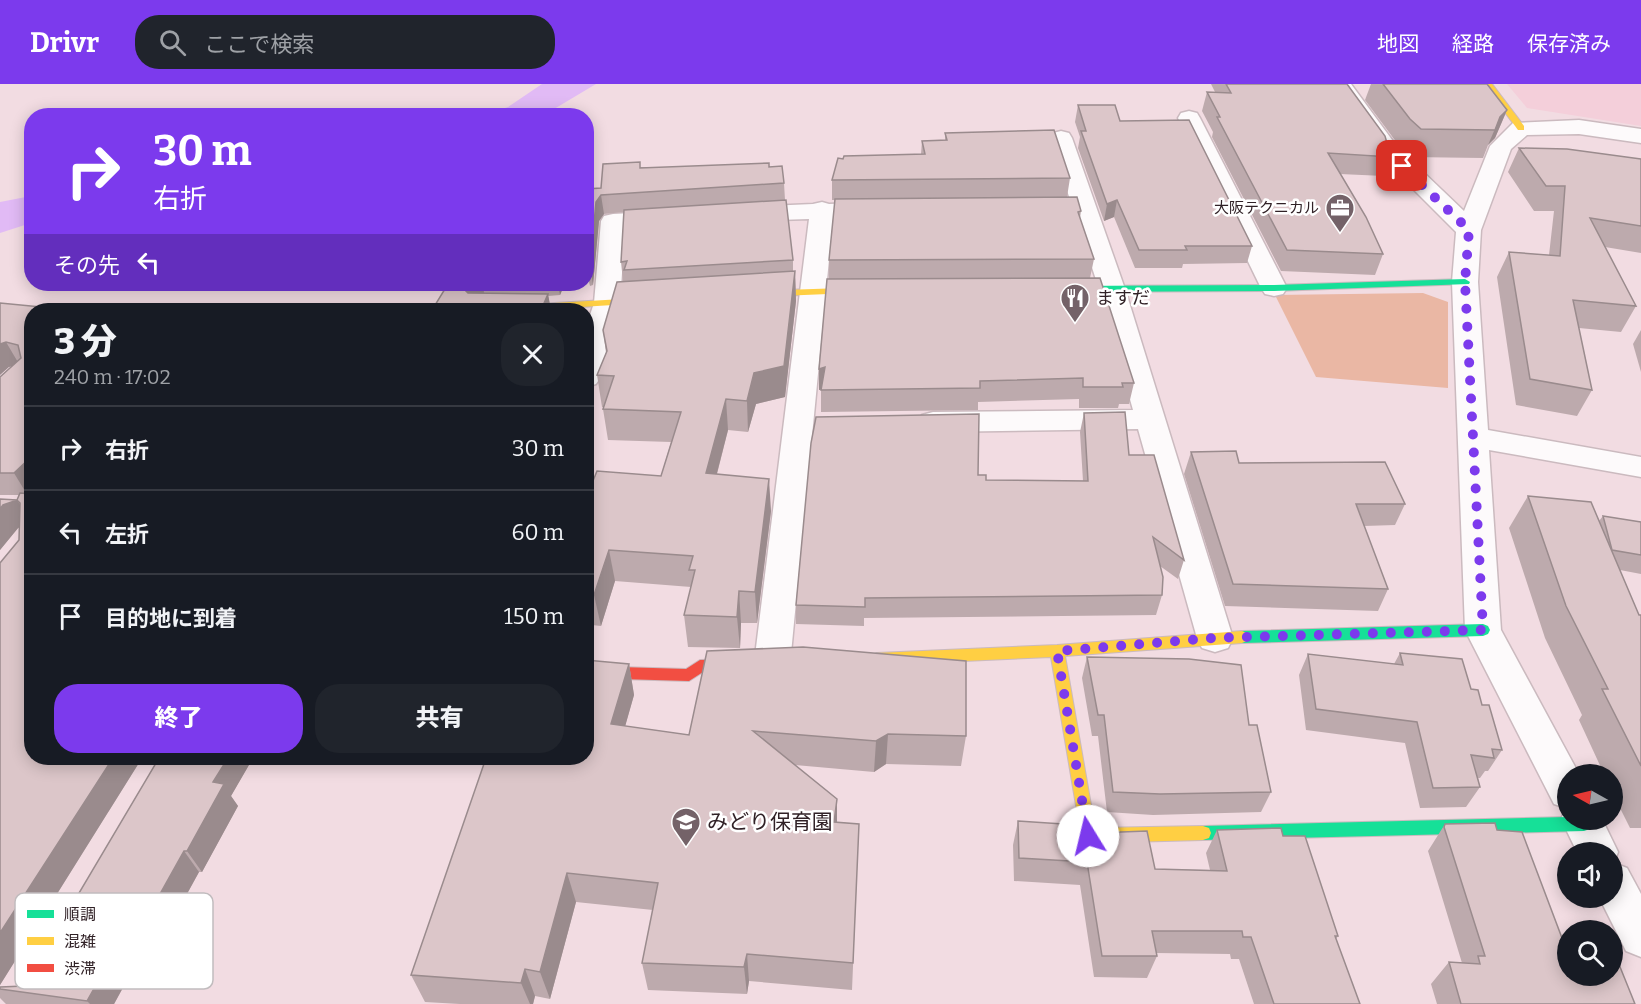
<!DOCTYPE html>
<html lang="ja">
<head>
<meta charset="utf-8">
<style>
	body { margin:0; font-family:Bitter,"Noto Sans JP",serif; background:#20242c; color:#f1f3f6; height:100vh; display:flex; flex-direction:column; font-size:22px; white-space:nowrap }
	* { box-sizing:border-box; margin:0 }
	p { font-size:20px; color:#9ea1a6 }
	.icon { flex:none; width:33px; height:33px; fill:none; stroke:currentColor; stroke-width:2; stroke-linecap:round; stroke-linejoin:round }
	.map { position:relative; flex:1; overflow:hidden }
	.details { position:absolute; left:24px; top:219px; width:570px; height:462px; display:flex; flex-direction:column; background:#171b24; border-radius:24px; box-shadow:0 3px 15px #0003 }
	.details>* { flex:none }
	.banner { position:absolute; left:24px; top:24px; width:570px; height:183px; border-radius:24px; box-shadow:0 3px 15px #0003; background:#7c3aed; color:#fff; overflow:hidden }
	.needle { width:39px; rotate:278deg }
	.controls { position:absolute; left:1557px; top:680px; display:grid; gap:12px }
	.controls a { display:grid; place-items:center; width:66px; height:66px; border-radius:50%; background:#171b24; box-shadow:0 3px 15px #0003; font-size:30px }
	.pin { position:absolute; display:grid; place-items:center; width:51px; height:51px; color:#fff; margin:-26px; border-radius:12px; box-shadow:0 3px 9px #0006 }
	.me { position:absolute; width:66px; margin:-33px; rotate:351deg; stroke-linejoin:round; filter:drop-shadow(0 0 4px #0008) }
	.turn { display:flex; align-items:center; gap:21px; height:126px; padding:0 30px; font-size:27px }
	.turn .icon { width:78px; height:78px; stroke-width:2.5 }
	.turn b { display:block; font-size:42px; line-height:51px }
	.then { display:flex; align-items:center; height:57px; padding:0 30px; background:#0003; gap:12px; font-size:22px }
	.round { display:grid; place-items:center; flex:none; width:63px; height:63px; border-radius:24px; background:#20242c }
	.overview { display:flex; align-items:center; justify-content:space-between; height:102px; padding:0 30px }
	h1 { font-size:36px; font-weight:800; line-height:45px }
	.primary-button { display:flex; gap:12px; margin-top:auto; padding:12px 30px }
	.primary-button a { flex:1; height:69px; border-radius:24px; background:#7c3aed; color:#fff; font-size:24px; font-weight:800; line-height:69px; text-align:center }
	.primary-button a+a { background:#20242c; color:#f1f3f6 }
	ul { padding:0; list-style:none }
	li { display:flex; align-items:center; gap:18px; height:84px; padding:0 30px; border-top:2px solid #363941 }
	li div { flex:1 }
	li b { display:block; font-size:22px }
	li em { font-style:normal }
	header { display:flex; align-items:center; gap:36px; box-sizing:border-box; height:84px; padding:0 30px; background:#7c3aed; color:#fff }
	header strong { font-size:28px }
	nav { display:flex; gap:33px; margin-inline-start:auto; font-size:21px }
	.search { width:420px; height:54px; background:#20242c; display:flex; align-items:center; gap:15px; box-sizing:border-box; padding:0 21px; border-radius:24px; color:#9ea1a6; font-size:22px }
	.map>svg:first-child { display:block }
	.built { fill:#f4cfda }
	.green { fill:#eab7a4 }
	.water { fill:#e1baf5 }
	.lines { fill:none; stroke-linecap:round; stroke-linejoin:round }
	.street-casing { stroke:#cbbabf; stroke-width:3 }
	.fast-casing { stroke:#cbbabf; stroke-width:2 }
	.slow-casing { stroke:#cbbabf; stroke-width:2 }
	.jam-casing { stroke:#cbbabf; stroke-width:2 }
	.street { fill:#fdfafb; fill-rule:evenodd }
	.fast { fill:#16e098; fill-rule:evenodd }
	.slow { fill:#ffcf43; fill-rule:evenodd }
	.jam { fill:#f24e42; fill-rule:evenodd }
	.wall { fill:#bdaaad }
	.shaded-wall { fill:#9a8b8d }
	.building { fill:#dcc6c9; stroke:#9a8b8d; stroke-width:1.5 }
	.route { stroke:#7c3aed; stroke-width:10; stroke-dasharray:0 18 }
	.labels { text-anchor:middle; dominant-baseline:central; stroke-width:5; stroke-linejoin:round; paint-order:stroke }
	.far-poi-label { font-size:15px; fill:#302126; stroke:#fff; text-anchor:end }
	.poi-label { font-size:18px; fill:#302126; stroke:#fff; text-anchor:start }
	.near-poi-label { font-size:21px; fill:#302126; stroke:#fff; text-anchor:start }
	.key { fill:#fff; stroke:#c1bcbe; stroke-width:1.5 }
	.key-label { font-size:16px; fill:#302126 }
</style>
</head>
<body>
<header>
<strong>Drivr</strong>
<div class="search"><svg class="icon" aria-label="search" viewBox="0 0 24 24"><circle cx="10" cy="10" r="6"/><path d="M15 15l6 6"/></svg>ここで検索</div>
<nav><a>地図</a><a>経路</a><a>保存済み</a></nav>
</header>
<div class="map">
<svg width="1641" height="920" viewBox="0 0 1641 920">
	<rect width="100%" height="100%" fill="#f2dce2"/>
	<!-- built -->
	<path class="built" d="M1507,0H1641V42L1527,24Z"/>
	<!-- green -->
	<path class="green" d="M1423,209L1448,218V304L1316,293L1275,211Z"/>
	<!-- water -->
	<g class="water">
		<path d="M542,0H596L544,31H484L508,23Z"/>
		<path d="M31,112V139L0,149V118Z"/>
	</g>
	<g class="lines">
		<!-- street casing -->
		<g class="street-casing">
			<g id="street">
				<path d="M1329,0H1351L1398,64L1464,127L1490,62L1513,39L1579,36L1641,45V59L1579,50L1527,51L1511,65L1481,146L1478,198L1488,346L1641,373V393L1489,366L1501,546L1579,690H1568V735H1602L1618,768L1614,779L1627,784L1641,810V873L1626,867L1599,813H1612V768H1577L1561,735L1566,724L1554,720L1465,546L1452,198L1456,148L1382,74Z"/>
				<path d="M1189,27L1197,29L1200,34L1287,204L1283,210L1274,212L1265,210L1261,204L1178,34L1181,29Z"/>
				<path d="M1061,47L1069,49L1072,54L1125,205L1233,554L1228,564L1215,568L1202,564L1197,554L1138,345L933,348L922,345L918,338L922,331L933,328L1133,326L1099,205L1050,54L1053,49Z"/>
				<path d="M822,118L829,120L879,118L888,120L891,125L888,130L833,134L790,580L785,590L772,594L759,590L754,580L809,135L742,137L733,135L730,130L733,125L742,123L813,120Z"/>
				<path d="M670,127L679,129L682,134L679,139L625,144L620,219L600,294L596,300L586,303V243L594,219L601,137L604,132L613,130Z"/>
			</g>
		</g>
		<!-- fast casing -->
		<g class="fast-casing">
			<g id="fast">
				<path d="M1465,195L1470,198L1469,200L1274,207L1059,208L1054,205L1059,202L1274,201Z"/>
				<path d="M1483,540L1488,542L1490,546L1488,550L1483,552L1242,559L1237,557L1235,553L1237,549L1242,547Z"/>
				<path d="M1568,733V735H1590L1592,740L1590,745L1584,747L1203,756L1197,754L1195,749L1197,744L1203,742Z"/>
			</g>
		</g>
		<!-- slow casing -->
		<g class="slow-casing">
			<g id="slow">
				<path d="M1484,0H1492L1524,42V46H1518Z"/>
				<path d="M872,203L876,204V208L753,213L748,210L753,207Z"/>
				<path d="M656,213L661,216L660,218L534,226H480L486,223Z"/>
				<path d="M1242,547L1247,549L1249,553L1247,557L1242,559L1065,572L1095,744L1203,742L1209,744L1211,749L1209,754L1203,756L1088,759L1082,757L1051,573L877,581L872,579L870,575L872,571L877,569L1057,561Z"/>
			</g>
		</g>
		<!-- jam casing -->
		<g class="jam-casing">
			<path id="jam" d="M747,575L752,577L754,581L752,585L703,588L689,597L586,594V582L686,585L700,576Z"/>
		</g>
		<!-- street -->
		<use href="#street" class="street"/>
		<!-- fast -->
		<use href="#fast" class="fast"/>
		<!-- slow -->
		<use href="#slow" class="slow"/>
		<!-- jam -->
		<use href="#jam" class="jam"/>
	</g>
	<!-- wall -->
	<g class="wall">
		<path d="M1211,0H1347L1391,73L1384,92L1340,90L1383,170L1375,191L1281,187L1212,53L1213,48L1202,27L1207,8H1215Z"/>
		<path d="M1371,0H1487L1507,26L1495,54L1488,61L1483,74L1410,73L1400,63L1365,16Z"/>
		<path d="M1078,21L1120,37L1252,162L1247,179L1183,180L1182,184H1135L1114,133L1104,137L1078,64L1080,53L1075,38Z"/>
		<path d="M945,49L1070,94L1067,113L1081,127L1080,134L1094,175L1090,194L1134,299L1129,320H1119L1118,324H1079V315L978,318V326L821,328V305L819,306L829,195V176L835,116H832V96L843,75L921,70L922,57L945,56Z"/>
		<path d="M1519,64L1641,75V169L1605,163L1636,222L1621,248L1579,244L1592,306L1577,332L1516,321L1497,193L1509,168L1549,171L1554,127H1534L1508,88Z"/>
		<path d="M640,83H769L784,99L785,116L793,176V187H795L796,217L785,313L756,320L748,348L728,346L717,390L771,427L757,539H741L740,564L688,563L684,531L691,503L615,497L601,542L592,541L586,558V414L661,392L671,358L608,356L603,325V323H602L597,291L606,269L603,246L623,197L621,178L624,128L604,130L599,137L593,201L590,202L586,186V105L601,104Z"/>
		<path d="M448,200H578L577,203L563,204L560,211L548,212L551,226Z"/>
		<path d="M0,219L32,226V409L30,410L32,674H142L0,901V479L19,456V443L0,466V415L17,416L19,411H0V293L12,282L9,283Z"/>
		<path d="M1641,246V288L1633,260Z"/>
		<path d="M1084,329L1129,371L1184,476L1178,495L1160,482L1162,511L1156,531L864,534V542L796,540V521L978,391L986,396L1083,397L1080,348Z"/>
		<path d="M1191,368L1405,420L1395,441L1364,442L1388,505L1378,527L1225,522L1184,390Z"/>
		<path d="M1528,412L1599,437L1603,432L1641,438V490L1620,486L1639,531H1641V744H1630L1612,708V690H1604L1579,636L1582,631L1545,554L1509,444Z"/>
		<path d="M707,567L966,652L961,682L886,680L874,688L795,681L837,738L859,740L852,906L749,897L747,910L648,906L642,879L653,826L576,818L550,915L535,912L533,920H460L425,918L411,891L629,580L634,611L625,642L689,651Z"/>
		<path d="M1400,569L1471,605L1482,621L1502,666L1488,687H1485L1480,694H1478L1480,703L1466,723L1420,724L1405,659L1306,646L1299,591L1308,570L1394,580Z"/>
		<path d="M1087,573L1249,641L1271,708L1261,728L1153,731L1107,728L1098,652H1092L1082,594Z"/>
		<path d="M159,674H253L231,712L238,722L202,788H199L149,879L137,878L114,920H6L0,914V903L24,902Z"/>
		<path d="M1018,737L1155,785L1210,786L1206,769L1217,746L1283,752L1338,852L1336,855L1360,920H1254L1239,875H1231L1230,870L1156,869L1157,872L1147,894L1094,893L1080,801L1014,797L1013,761Z"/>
		<path d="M1445,740L1497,746L1567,870L1635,920H1437L1431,900L1449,878L1462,879L1428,767Z"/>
	</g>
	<!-- shaded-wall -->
	<g class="shaded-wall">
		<path d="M1507,26L1495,54L1488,61L1500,33Z"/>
		<path d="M601,111L604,130L599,137L593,201L590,182L596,118Z"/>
		<path d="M1117,116L1114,133L1104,137L1107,120Z"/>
		<path d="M795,187L796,217L785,313L756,320L748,348L747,317L754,289Z"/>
		<path d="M469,200H482L486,216L474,219L466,207Z"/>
		<path d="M558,200H563V204L560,211Z"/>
		<path d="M548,210L551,226H541Z"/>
		<path d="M6,258L19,280L9,283L0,291V260Z"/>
		<path d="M825,283V305L819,306V285Z"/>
		<path d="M726,315L728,346L709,420L706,389Z"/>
		<path d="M32,372V409L28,412L14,389Z"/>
		<path d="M769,395L771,427L757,539L755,508Z"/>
		<path d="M17,416L31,439L18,444L0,466V425L3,421Z"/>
		<path d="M609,466L615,497L601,542L594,511Z"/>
		<path d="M739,507L741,539L740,564L737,533Z"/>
		<path d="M586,514L592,541L586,558Z"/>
		<path d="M629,580L634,611L617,671L611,640Z"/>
		<path d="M888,650L886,680L874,688L876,657Z"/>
		<path d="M113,674H142L0,901V849Z"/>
		<path d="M228,674H253L231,712L238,722L202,788L187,767L213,698Z"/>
		<path d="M837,715V744L834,738Z"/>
		<path d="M184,767L199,788L149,879L132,860Z"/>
		<path d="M567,789L576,818L550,915L540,888Z"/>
		<path d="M120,858L137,878L114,920H90L87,917Z"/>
		<path d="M747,870L749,897L747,910L744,883Z"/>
		<path d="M525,885L535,912L533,920H530L521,899Z"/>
	</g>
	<!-- building -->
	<g class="building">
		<path d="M1226,0H1347L1385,52L1391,73L1328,69L1366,133L1383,170L1287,166L1217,33H1220L1207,8L1231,9Z"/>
		<path d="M1383,0H1487L1507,26L1500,33L1495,46L1421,45L1410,35Z"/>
		<path d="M1078,21H1115L1120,37L1189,36L1252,162H1185L1187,166H1139L1117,116L1107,120L1081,47H1086Z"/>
		<path d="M1054,46L1070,94L832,96L838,74L843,75L844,72L925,70L922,57L947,56L945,49Z"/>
		<path d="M1519,64L1567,65L1641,75V142L1590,134L1636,222L1573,216L1592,306L1530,295L1509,168L1560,172L1565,102H1546Z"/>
		<path d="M640,78V84L769,79V83L782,82L784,99L601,111L596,118L590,182H587L586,105L601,104L603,80Z"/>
		<path d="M1077,113L1081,127L1078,128L1094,175L829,176L835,115Z"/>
		<path d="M786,116L793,176L624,186L627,177L621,178L624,126Z"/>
		<path d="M795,187L784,282L754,289L747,317L726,315L706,389L769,395L755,508L739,507L737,533L684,531L695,486H689L693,472L609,466L594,511L586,510V414L597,387L661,392L681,328L603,325L614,292L597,291L607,267L603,246L617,198Z"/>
		<path d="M1100,194L1134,299H1122L1123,303H1083V294L980,297V304L821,306L825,283L819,285L827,195Z"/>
		<path d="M448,200H470L466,207L468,209L548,210L541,226H432Z"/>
		<path d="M0,219L72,226H32V372L14,389H0V293L21,274L18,261L6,258L0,260Z"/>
		<path d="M1125,328L1129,371H1154L1184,476L1153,453L1163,493L1162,511L865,514V523L796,521L811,359L816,333L979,330L978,391H986V396L1088,397L1084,329Z"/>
		<path d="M1236,367L1239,379L1385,378L1405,420H1356L1388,505L1233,500L1191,368Z"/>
		<path d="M20,409L32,410V674H113L0,849V479L19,456L20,419L17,416L3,421L0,425V415L17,416Z"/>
		<path d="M1528,412L1591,418L1639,531H1641V682L1602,605H1608L1566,522Z"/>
		<path d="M1603,432L1641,438V471L1612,466Z"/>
		<path d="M803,563L966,577V652L888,650L876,657L753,647L837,715L834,738L859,740L853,879L747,870L744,883L642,879L658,799L567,789L540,888L525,885L521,899L411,891L486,674H586V576L629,580L611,640L689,651L707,567Z"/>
		<path d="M1400,569L1462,575L1471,605L1478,606L1482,621H1489L1502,666L1492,665L1494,674L1471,671L1480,703L1433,704L1417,638L1316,625L1308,570L1403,581Z"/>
		<path d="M1087,573L1189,575L1241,581L1249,641H1257L1271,708L1160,710L1113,708L1104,631H1098Z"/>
		<path d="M159,674H228L213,698L224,700L187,767H184L132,860L120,858L87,917L0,905V903L24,902Z"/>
		<path d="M1018,737L1078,741L1095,749L1147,747L1155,785L1227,787L1217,746L1281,744L1283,752H1305L1338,852H1335L1360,920H1274L1251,853H1243L1242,847H1152L1157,872H1102L1087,778L1019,774Z"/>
		<path d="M1495,739L1497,746L1522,748L1568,870V891H1612V873H1616L1635,920H1461L1449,878L1480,880L1478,872H1485L1444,743L1445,740Z"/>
	</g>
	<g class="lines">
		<!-- route -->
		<path class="route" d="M1088,752L1057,567L1215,554L1483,546L1465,198L1469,146L1402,82"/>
	</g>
	<!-- icons -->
	<defs>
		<g id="office-pin" transform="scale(1.5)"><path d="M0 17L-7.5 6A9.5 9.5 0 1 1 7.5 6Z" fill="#746268" stroke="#fff"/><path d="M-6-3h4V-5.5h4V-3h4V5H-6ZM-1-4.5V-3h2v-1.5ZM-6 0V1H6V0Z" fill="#fff"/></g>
		<g id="restaurant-pin" transform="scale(1.5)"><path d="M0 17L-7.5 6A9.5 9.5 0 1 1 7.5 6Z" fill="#746268" stroke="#fff"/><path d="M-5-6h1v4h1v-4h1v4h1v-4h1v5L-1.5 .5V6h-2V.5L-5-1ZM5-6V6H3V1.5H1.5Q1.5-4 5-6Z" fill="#fff"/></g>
		<g id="school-pin" transform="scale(1.5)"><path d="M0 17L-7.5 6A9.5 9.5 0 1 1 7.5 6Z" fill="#746268" stroke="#fff"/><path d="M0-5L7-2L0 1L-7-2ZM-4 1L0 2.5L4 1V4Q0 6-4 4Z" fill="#fff"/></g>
	</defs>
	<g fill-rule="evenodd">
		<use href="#office-pin" x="1340" y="124"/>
		<use href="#restaurant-pin" x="1075" y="214"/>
		<use href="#school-pin" x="686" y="738"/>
	</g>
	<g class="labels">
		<!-- far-poi labels -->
		<g class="far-poi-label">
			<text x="1319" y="124">大阪テクニカル</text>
		</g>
		<!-- poi labels -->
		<g class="poi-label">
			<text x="1096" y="214">ますだ</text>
		</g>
		<!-- near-poi labels -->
		<g class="near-poi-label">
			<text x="707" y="738">みどり保育園</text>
		</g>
	</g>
	<!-- legend -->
	<rect x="15" y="809" width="198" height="96" rx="9" class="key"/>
	<rect x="27" y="826" width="27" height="8" fill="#16e098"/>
	<rect x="27" y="853" width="27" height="8" fill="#ffcf43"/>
	<rect x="27" y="880" width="27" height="8" fill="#f24e42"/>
	<g class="key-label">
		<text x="64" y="836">順調</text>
		<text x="64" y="863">混雑</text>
		<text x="64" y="890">渋滞</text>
	</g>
</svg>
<div class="controls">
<a><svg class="needle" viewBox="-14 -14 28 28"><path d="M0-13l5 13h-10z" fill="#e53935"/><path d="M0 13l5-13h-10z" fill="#9ea1a6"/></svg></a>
<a><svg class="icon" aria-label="sound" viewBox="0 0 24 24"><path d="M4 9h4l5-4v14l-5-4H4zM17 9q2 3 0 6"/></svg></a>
<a><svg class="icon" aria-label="search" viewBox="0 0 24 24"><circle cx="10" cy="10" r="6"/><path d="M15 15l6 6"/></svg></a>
</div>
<div class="pin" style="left:1402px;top:82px;background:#d93025"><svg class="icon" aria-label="arrive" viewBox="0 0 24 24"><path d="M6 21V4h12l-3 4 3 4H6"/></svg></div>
<svg class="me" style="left:1088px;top:752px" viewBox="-20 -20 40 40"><circle r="19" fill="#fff"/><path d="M0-13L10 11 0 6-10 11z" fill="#7c3aed"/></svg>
<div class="banner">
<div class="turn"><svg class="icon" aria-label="right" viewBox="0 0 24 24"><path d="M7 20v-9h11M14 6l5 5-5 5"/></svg><div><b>30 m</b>右折</div></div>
<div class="then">その先<svg class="icon" aria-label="left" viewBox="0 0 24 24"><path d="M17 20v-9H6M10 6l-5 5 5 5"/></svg></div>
</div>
<section class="details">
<div class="overview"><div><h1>3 分</h1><p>240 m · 17:02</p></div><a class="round"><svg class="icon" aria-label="close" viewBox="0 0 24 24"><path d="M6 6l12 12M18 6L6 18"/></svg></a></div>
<ul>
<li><svg class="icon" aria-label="right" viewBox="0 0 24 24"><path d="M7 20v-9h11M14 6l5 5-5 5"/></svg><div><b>右折</b></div><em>30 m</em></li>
<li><svg class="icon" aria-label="left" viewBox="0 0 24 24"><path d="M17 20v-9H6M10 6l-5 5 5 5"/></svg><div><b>左折</b></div><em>60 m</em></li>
<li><svg class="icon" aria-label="arrive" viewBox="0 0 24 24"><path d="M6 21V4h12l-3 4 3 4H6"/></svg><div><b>目的地に到着</b></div><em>150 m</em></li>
</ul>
<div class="primary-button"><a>終了</a><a>共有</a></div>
</section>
</div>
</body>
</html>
